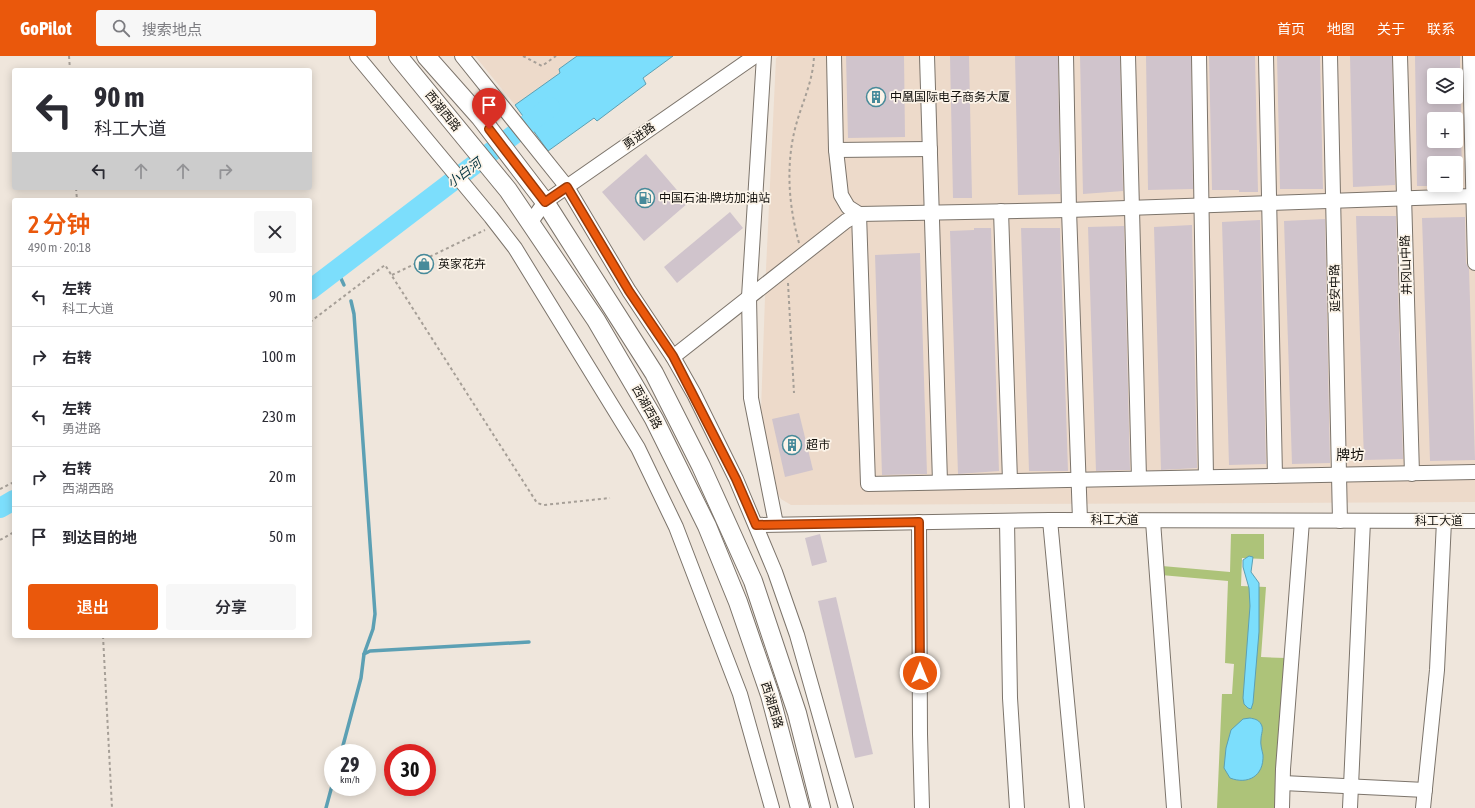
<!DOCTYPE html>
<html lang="zh">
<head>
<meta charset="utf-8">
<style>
	body { margin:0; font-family:"Asap Condensed","Noto Sans SC",sans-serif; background:#f7f7f7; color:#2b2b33; height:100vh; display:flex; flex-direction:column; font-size:15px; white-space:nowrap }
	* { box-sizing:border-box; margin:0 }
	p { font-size:13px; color:#7c7c81 }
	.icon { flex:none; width:22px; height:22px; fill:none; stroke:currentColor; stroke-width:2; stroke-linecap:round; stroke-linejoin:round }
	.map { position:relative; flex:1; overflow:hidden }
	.panel { position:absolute; left:12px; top:142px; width:300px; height:440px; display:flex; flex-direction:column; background:#fff; border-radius:4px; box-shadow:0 2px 10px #0003 }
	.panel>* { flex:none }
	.guide { position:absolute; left:12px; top:12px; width:300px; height:122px; border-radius:4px; box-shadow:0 2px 10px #0003; background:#fff; color:#2b2b33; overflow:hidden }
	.controls { position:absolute; left:1427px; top:12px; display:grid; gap:8px }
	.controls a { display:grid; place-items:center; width:36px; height:36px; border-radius:4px; background:#fff; box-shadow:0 2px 10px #0003; font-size:20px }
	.speed { position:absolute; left:324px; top:688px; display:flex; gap:8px; font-size:20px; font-weight:700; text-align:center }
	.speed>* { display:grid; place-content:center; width:52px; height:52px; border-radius:50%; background:#fff; box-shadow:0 2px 10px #0003; line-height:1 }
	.speed small { font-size:10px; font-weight:400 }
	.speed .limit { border:6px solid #d22; background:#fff; color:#111 }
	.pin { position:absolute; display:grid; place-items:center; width:34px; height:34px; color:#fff; margin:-41px -17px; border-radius:50% 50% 50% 0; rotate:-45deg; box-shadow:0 0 4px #0007 }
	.pin .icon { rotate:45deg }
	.me { position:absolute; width:44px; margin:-22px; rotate:0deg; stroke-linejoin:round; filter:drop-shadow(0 0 3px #0008) }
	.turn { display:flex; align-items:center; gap:14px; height:84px; padding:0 16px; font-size:18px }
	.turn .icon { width:52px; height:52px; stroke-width:2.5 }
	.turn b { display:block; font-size:28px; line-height:34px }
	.lanes { display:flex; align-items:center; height:38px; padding:0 16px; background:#0003; justify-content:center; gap:20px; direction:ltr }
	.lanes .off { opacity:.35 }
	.round { display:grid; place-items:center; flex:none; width:42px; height:42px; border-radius:4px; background:#f7f7f7 }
	.head { display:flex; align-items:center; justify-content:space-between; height:68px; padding:0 16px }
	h1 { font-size:24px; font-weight:600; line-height:30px; color:#ea580c }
	.cta { display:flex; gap:8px; margin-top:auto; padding:8px 16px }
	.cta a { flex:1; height:46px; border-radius:4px; background:#ea580c; color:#fff; font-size:16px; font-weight:600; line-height:46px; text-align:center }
	.cta a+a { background:#f7f7f7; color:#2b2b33 }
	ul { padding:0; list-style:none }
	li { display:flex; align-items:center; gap:12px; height:60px; padding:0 16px; border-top:1px solid #e1e1e2 }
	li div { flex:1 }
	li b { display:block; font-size:15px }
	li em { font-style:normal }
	header { display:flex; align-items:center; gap:24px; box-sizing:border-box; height:56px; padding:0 20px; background:#ea580c; color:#fff }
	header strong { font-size:19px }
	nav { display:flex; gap:22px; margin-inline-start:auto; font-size:14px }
	.search { width:280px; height:36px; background:#f7f7f7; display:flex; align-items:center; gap:10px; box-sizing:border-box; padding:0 14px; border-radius:4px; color:#7c7c81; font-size:15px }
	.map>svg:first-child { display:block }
	.commercial { fill:#eddaca; fill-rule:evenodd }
	.forest { fill:#adc379 }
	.water { fill:#7cdefc; stroke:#5ca0b4 }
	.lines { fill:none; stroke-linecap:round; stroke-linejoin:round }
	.stream { stroke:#5ca0b4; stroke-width:3.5 }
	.river { stroke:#7cdefc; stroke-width:20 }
	.building { fill:#d0c4cc }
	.minor-casing { stroke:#7c746b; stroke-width:16 }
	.major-casing { stroke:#7c746b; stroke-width:20 }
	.path { stroke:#a69f97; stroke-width:2; stroke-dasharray:3 3; stroke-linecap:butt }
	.minor { stroke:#fff; stroke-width:14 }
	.major { stroke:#fff; stroke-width:18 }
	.route-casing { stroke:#983908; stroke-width:10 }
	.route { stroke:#ea580c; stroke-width:7 }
	.labels { text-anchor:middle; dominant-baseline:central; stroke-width:3.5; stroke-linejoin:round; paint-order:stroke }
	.poi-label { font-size:12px; fill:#13110d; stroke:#fcf4e9; text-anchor:start }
	.street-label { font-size:12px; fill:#13110d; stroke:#fcf4e9 }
	.water-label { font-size:13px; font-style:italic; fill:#033340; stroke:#fcf4e9 }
	.quarter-label { font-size:14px; fill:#13110d; stroke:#fcf4e9 }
</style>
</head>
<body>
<header>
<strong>GoPilot</strong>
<div class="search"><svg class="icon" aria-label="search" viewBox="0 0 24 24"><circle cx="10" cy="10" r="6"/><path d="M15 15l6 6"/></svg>搜索地点</div>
<nav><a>首页</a><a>地图</a><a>关于</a><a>联系</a></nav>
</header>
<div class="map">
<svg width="1475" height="752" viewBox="0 0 1475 752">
	<rect width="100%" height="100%" fill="#efe6dc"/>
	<!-- commercial -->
	<g class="commercial">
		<path d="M475,0H585L515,49Z"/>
		<path d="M779,0H1475V446L791,449L781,443L775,434L761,354L766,213L776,2ZM1434,19H1456V41H1434ZM1434,63H1456V85H1434ZM1434,107H1456V129H1434Z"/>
	</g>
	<!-- forest -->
	<path class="forest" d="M1231,478H1264V503L1242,502L1241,530L1266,531L1261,601L1285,602L1278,752H1217L1222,638H1232L1234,608L1225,607L1228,525L1161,519L1162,510L1230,516Z"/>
	<!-- water -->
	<g class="water">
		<path d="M577,0H673L643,22L646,28L597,65L594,62L548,95L515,49L560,17L559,13Z"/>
		<path d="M1249,500L1253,501L1251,516L1259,527V576L1253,647L1251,653L1248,652L1244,648L1243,642L1250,550L1249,532L1243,511V504Z"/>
		<path d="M1250,662C1254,663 1258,663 1261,668C1264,673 1261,678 1261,683C1260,688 1262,694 1263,699C1264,720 1248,729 1230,722L1224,712L1226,692L1231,674L1243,663Z"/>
	</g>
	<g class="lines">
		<!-- stream -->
		<g class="stream">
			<path d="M337,214L344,229"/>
			<path d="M351,245L354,258L375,558L373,573L364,598"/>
			<path d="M341,697L361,622L364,598L370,595L529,586"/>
			<path d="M326,752L333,726"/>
		</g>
		<!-- river -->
		<g class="river">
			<path d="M310,234L550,51"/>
			<path d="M0,452L14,444"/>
		</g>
	</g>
	<!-- building -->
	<g class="building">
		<path d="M846,0H904L905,81L848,82Z"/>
		<path d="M950,0H969L972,142H953Z"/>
		<path d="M1015,0H1058L1060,138L1018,139Z"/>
		<path d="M1080,0H1120L1123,135L1083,138Z"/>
		<path d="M1146,0H1191L1193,133L1148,134Z"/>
		<path d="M1209,0H1255L1258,136H1239V134H1212Z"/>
		<path d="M1277,0H1320L1323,133H1280Z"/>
		<path d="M1350,0H1392L1395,129L1353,131Z"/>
		<path d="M1415,0H1460V19H1434V41H1461V63H1434V85H1461L1462,107H1434V130H1417Z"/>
		<path d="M646,98L688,147L644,185L602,136Z"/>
		<path d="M730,156L743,172L677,227L664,211Z"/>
		<path d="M1356,160H1396L1403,403L1364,404Z"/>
		<path d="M1465,161L1466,207L1469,213L1475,404L1430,405L1422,162Z"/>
		<path d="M1325,163L1330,407L1292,408L1284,165Z"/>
		<path d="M1260,164L1266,408L1229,409L1222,166Z"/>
		<path d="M1192,169L1197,412L1161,414L1154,171Z"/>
		<path d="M1124,170L1130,414L1096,415L1088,171Z"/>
		<path d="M974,172H991L999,415L958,418L950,175L974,174Z"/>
		<path d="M1021,172H1060L1068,415H1029Z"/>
		<path d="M920,197L927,418L882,419L875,199Z"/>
		<path d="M799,357L813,414L785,421L772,363Z"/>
		<path d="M820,478L827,506L812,510L805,482Z"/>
		<path d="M836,541L873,698L855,702L818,545Z"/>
	</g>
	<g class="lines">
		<!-- minor casing -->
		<g class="minor-casing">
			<g id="minor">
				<path d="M357,0L491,161L515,192L638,392L676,471L740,638L772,752"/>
				<path d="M462,0L567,131L629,235L673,301L694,338L736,423L775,516L797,579L846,752"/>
				<path d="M764,0L749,241L751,342L775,463"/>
				<path d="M834,0L836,94L841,139L848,151L859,158L868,428L1475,416"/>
				<path d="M927,0L940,426"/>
				<path d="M1066,0L1069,154L1080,464"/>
				<path d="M1128,0L1139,422"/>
				<path d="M1199,0L1206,421"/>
				<path d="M1266,0L1275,420"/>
				<path d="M1330,0L1340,465"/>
				<path d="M1400,0L1412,418"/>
				<path d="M1470,0L1475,207"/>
				<path d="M836,94L930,93"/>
				<path d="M1001,155L1010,425"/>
				<path d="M530,167L545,146L755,0"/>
				<path d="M673,301L846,165L859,158L1069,154L1473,140"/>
				<path d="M1050,464L1077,752"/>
				<path d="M1007,465L1010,642L1017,752"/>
				<path d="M1153,465L1174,752"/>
				<path d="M919,466L920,678L922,752"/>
				<path d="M756,469L1050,464L1475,465"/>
				<path d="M1283,727L1425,734"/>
				<path d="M1282,752L1283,713L1302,465"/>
				<path d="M1350,752L1363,465"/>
				<path d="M1423,752L1437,614L1444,465"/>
			</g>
		</g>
		<!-- major casing -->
		<g class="major-casing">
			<g id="major">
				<path d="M398,0L508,134L596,264L654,363L707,470L738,546L770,639L800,752"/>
				<path d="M426,0L480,61L545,146L654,317L701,410L753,525L797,657L821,752"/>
			</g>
		</g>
		<!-- path -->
		<g class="path">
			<path d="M69,0L70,14"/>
			<path d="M523,0L542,10L556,0"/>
			<path d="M76,132L77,144"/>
			<path d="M799,187C789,151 786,113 794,77C800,50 813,28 814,0"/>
			<path d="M392,219L485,174"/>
			<path d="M788,227L794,337"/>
			<path d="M310,266L385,209L537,447L544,449L610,442"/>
			<path d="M0,433L14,426"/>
			<path d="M0,484L14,476"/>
			<path d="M103,580L112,752"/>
		</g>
		<!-- minor -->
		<use href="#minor" class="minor"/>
		<!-- major -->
		<use href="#major" class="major"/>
	</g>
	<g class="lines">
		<!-- route casing -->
		<g class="route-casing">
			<path id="route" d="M489,73L545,146L567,131L629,235L673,300L736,423L756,469L919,466L920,617"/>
		</g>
		<!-- route -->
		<use href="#route" class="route"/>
	</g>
	<!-- icons -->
	<defs>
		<g id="building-ring" transform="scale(1)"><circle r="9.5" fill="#fcf4e9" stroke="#478a9a" stroke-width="1.5"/><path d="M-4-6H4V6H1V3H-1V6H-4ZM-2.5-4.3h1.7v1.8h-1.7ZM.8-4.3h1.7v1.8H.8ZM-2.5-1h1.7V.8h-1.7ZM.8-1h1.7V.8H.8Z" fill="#478a9a"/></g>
		<g id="fuel-ring" transform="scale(1)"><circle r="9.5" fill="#fcf4e9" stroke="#478a9a" stroke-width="1.5"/><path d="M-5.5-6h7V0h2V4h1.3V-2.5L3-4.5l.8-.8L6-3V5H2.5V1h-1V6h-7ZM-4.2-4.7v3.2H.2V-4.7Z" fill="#478a9a"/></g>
		<g id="shop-ring" transform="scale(1)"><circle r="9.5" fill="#fcf4e9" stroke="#478a9a" stroke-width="1.5"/><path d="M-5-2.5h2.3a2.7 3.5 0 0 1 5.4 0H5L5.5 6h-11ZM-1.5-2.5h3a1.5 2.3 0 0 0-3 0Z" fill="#478a9a"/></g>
	</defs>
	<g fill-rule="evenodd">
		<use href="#building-ring" x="876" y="41"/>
		<use href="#fuel-ring" x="645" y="142"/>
		<use href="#shop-ring" x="424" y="208"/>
		<use href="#building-ring" x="792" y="389"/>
	</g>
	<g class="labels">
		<!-- poi labels -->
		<g class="poi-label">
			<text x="890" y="41">中凰国际电子商务大厦</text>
			<text x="659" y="142">中国石油-牌坊加油站</text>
			<text x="438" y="208">英家花卉</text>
			<text x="806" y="389">超市</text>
		</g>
		<!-- street labels -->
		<g class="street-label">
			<text transform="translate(443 55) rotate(51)">西湖西路</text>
			<text transform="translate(639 80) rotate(-35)">勇进路</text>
			<text transform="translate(1406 209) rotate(-92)">井冈山中路</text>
			<text transform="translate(1335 232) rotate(-91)">延安中路</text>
			<text transform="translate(647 351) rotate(61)">西湖西路</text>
			<text x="1115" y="464">科工大道</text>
			<text x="1439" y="465">科工大道</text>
			<text transform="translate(772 649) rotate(73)">西湖西路</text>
		</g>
		<!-- water labels -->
		<g class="water-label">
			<text transform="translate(464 117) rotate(-37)">小白河</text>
		</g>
		<!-- quarter labels -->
		<g class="quarter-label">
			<text x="1350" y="399">牌坊</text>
		</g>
	</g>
</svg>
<div class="controls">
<a><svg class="icon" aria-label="layers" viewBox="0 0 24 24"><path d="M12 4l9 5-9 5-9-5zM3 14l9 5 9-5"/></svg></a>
<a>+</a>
<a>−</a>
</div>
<div class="speed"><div>29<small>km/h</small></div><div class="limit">30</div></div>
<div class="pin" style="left:489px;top:73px;background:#d93025"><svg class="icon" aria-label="arrive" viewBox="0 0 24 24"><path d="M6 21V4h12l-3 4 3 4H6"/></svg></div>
<svg class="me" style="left:920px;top:617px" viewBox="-20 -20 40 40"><circle r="17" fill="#ea580c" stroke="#fff" stroke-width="3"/><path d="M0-11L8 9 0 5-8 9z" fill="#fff"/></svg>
<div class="guide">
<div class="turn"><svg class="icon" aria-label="left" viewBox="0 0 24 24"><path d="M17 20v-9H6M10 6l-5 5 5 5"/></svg><div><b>90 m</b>科工大道</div></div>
<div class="lanes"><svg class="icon" aria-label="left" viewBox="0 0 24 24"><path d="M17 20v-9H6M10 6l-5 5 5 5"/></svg><svg class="icon off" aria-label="ahead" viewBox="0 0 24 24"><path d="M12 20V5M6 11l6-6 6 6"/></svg><svg class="icon off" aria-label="ahead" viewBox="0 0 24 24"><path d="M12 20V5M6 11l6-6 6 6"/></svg><svg class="icon off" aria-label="right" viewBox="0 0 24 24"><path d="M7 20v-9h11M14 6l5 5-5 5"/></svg></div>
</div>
<section class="panel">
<div class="head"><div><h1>2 分钟</h1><p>490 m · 20:18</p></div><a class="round"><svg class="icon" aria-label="close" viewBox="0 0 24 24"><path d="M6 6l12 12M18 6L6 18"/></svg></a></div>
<ul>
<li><svg class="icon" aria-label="left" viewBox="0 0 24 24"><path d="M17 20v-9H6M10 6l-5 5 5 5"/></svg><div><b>左转</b><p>科工大道</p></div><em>90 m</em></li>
<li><svg class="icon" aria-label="right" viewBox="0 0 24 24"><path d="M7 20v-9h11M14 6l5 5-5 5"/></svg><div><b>右转</b></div><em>100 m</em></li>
<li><svg class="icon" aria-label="left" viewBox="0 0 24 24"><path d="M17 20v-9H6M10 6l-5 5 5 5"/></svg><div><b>左转</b><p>勇进路</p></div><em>230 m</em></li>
<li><svg class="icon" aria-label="right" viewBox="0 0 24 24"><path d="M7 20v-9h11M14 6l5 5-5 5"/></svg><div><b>右转</b><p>西湖西路</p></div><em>20 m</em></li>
<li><svg class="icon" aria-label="arrive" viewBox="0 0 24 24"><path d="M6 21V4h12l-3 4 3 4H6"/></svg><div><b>到达目的地</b></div><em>50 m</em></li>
</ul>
<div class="cta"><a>退出</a><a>分享</a></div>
</section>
</div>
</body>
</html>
